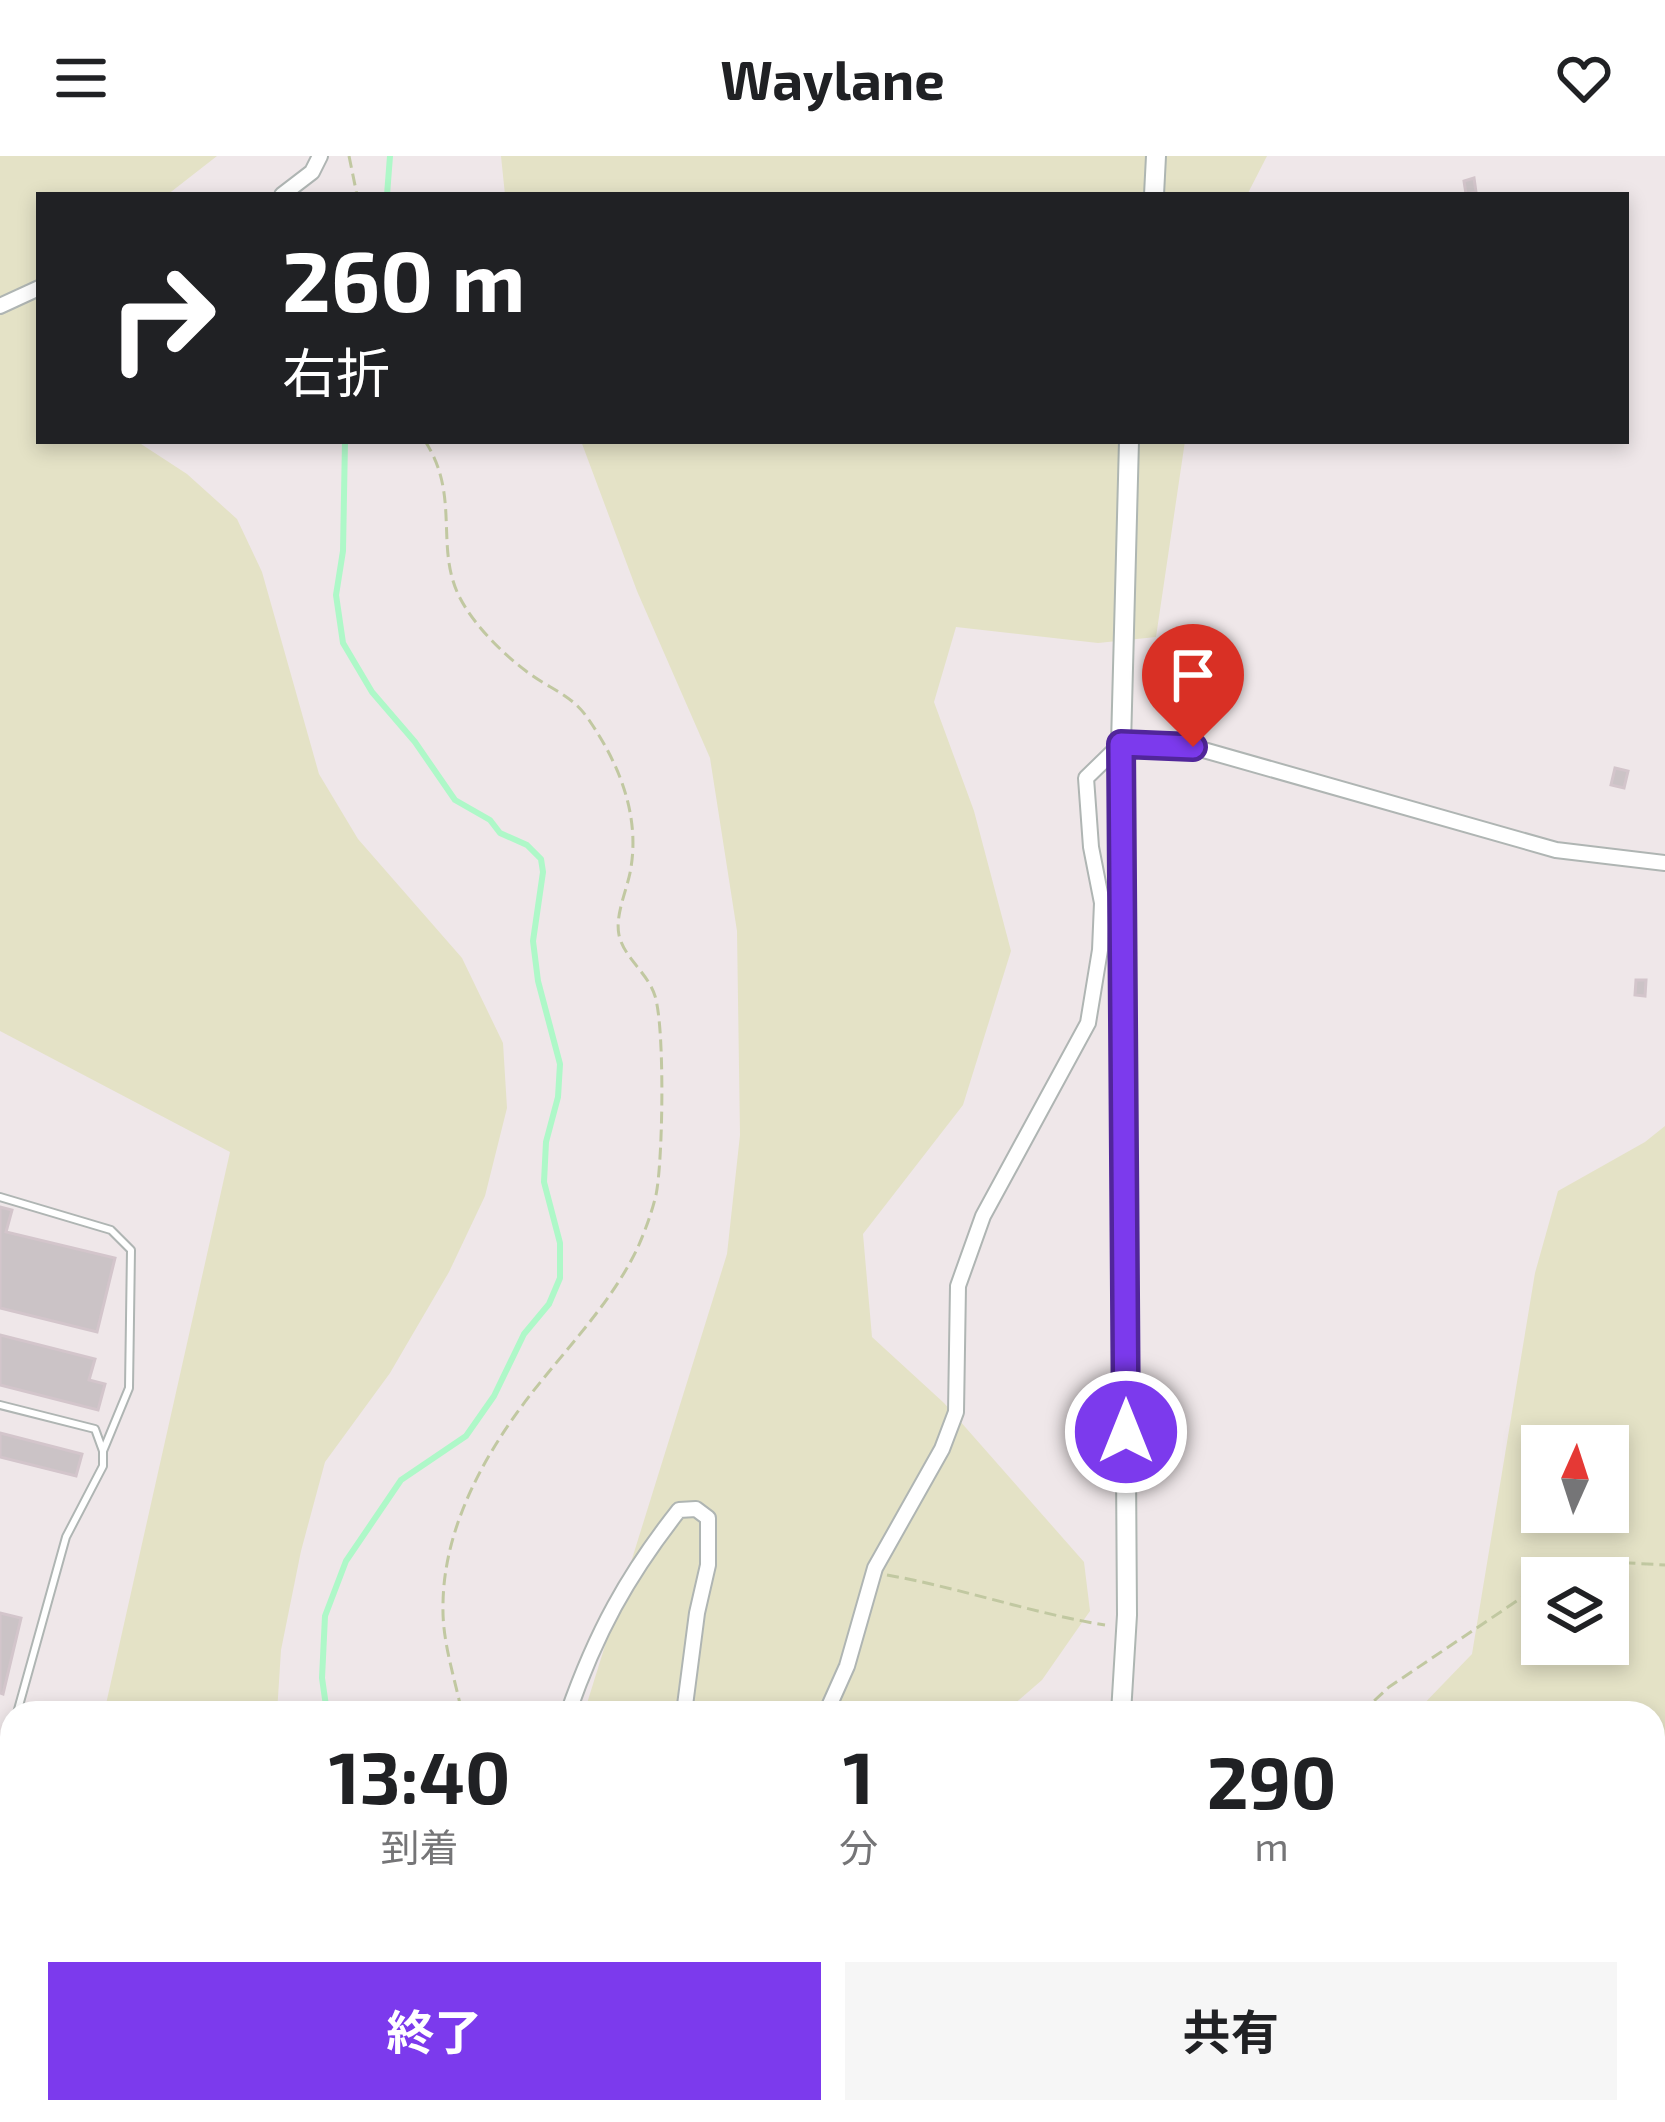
<!DOCTYPE html>
<html lang="ja">
<head>
<meta charset="utf-8">
<style>
	body { margin:0; font-family:"Exo 2","Noto Sans JP",sans-serif; background:#f6f6f6; color:#202124; height:100vh; display:flex; flex-direction:column; font-size:45px; white-space:nowrap }
	* { box-sizing:border-box; margin:0 }
	p { font-size:39px; color:#757577 }
	.icon { flex:none; width:66px; height:66px; fill:none; stroke:currentColor; stroke-width:2; stroke-linecap:round; stroke-linejoin:round }
	.map { position:relative; flex:1; overflow:hidden }
	.details { position:absolute; left:0px; top:1545px; width:1665px; height:423px; display:flex; flex-direction:column; background:#fff; border-radius:36px 36px 0 0; box-shadow:0 6px 18px #0003 }
	.details>* { flex:none }
	.guide { position:absolute; left:36px; top:36px; width:1593px; height:252px; border-radius:0px; box-shadow:0 6px 18px #0003; background:#202124; color:#fff; overflow:hidden }
	.needle { width:78px; rotate:3deg }
	.buttons { position:absolute; left:1521px; top:1269px; display:grid; gap:24px }
	.buttons a { display:grid; place-items:center; width:108px; height:108px; border-radius:0px; background:#fff; box-shadow:0 6px 18px #0003; font-size:60px }
	.pin { position:absolute; display:grid; place-items:center; width:102px; height:102px; color:#fff; margin:-123px -51px; border-radius:50% 50% 50% 0; rotate:-45deg; box-shadow:0 0 12px #0007 }
	.pin .icon { rotate:45deg }
	.me { position:absolute; width:132px; margin:-66px; rotate:0deg; stroke-linejoin:round; filter:drop-shadow(0 0 9px #0008) }
	.turn { display:flex; align-items:center; gap:42px; height:252px; padding:0 48px; font-size:54px }
	.turn .icon { width:156px; height:156px; stroke-width:2.5 }
	.turn b { display:block; font-size:84px; line-height:102px }
	.eta { display:flex; justify-content:space-evenly; align-items:center; height:204px; text-align:center }
	.eta b { font-size:72px; font-weight:700; line-height:84px }
	.action { display:flex; gap:24px; margin-top:auto; padding:24px 48px }
	.action a { flex:1; height:138px; border-radius:0px; background:#7c3aed; color:#fff; font-size:48px; font-weight:700; line-height:138px; text-align:center }
	.action a+a { background:#f6f6f6; color:#202124 }
	header { display:flex; justify-content:space-between; align-items:center; height:156px; padding:0 48px; background:#fff; font-size:54px; font-weight:700 }
	.map>svg:first-child { display:block }
	.green { fill:#e4e2c6; fill-rule:evenodd }
	.lines { fill:none; stroke-linecap:round; stroke-linejoin:round }
	.stream { stroke:#aef8c8; stroke-width:6 }
	.building { fill:#cbc3c6; stroke:#d3c5cb; stroke-width:3 }
	.lane-casing { stroke:#afb5b3; stroke-width:10 }
	.street-casing { stroke:#afb5b3; stroke-width:18 }
	.secondary-casing { stroke:#aeb6b2; stroke-width:22 }
	.path { stroke:#c1c8a1; stroke-width:3; stroke-dasharray:12 6; stroke-linecap:butt }
	.lane { stroke:#fff; stroke-width:6 }
	.street { stroke:#fff; stroke-width:14 }
	.secondary { stroke:#fff; stroke-width:18 }
	.route-casing { stroke:#51269a; stroke-width:30 }
	.route { stroke:#7c3aed; stroke-width:21 }
</style>
</head>
<body>
<header><svg class="icon" aria-label="menu" viewBox="0 0 24 24"><path d="M4 6h16M4 12h16M4 18h16"/></svg>Waylane<svg class="icon" aria-label="heart" viewBox="0 0 24 24"><path d="M12 20l-8-8c-3-5 5-10 8-4 3-6 11-1 8 4z"/></svg></header>
<div class="map">
<svg width="1665" height="1966" viewBox="0 0 1665 1966">
	<rect width="100%" height="100%" fill="#efe7e9"/>
	<!-- green -->
	<g class="green">
		<path d="M0,0H217L167,39H39V285L141,288L187,318L237,363L262,416L319,618L358,683L462,802L503,887L507,952L485,1040L449,1116L390,1217L325,1306L301,1395L281,1494L277,1557H104L230,996L0,875Z"/>
		<path d="M501,0H1267L1247,39H505Z"/>
		<path d="M581,285H1185L1156,481L1098,487L956,471L934,546L974,655L1011,795L963,949L863,1078L872,1181L944,1247L1084,1406L1090,1455L1042,1524L1004,1557H584L727,1098L740,979L737,775L710,602L637,435Z"/>
		<path d="M1665,970V1966H1052L1054,1956H1653V1557H1415L1472,1498L1535,1117L1558,1035L1645,986ZM1542,1290H1608V1356H1542ZM1542,1422H1608V1488H1542Z"/>
		<path d="M63,1956H239L237,1966H63Z"/>
		<path d="M558,1956H833L832,1966H557Z"/>
	</g>
	<g class="lines">
		<!-- stream -->
		<g class="stream">
			<path d="M387,39L390,0"/>
			<path d="M327,1557L322,1522L325,1460L346,1405L401,1324L466,1280L494,1240L524,1178L549,1148L560,1122V1087L544,1026L546,986L558,941L560,908L538,825L533,785L543,716L541,703L527,689L500,677L490,664L455,644L415,586L372,536L343,487L336,439L343,395L345,285"/>
			<path d="M323,1956L329,1966"/>
		</g>
	</g>
	<!-- building -->
	<g class="building">
		<path d="M1474,22L1476,36L1466,38L1464,25Z"/>
		<path d="M1615,612L1628,615L1624,632L1611,629Z"/>
		<path d="M1636,824H1646L1645,840L1635,839Z"/>
		<path d="M0,1051L12,1054L6,1076L115,1102L97,1176L0,1152Z"/>
		<path d="M0,1179L95,1203L89,1224L105,1228L98,1254L0,1229Z"/>
		<path d="M0,1277L82,1298L76,1320L0,1301Z"/>
		<path d="M0,1457L21,1462L3,1538L0,1537Z"/>
	</g>
	<g class="lines">
		<!-- lane casing -->
		<g class="lane-casing">
			<g id="lane">
				<path d="M0,1041L111,1074L131,1094L129,1232L103,1295"/>
				<path d="M0,1249L95,1273L103,1295V1310L66,1381L17,1557"/>
				<path d="M0,1605L12,1572"/>
				<path d="M0,1613L12,1667"/>
				<path d="M0,1890L6,1764L12,1736"/>
			</g>
		</g>
		<!-- street casing -->
		<g class="street-casing">
			<g id="street">
				<path d="M282,39L312,16L320,0"/>
				<path d="M0,150L39,132"/>
				<path d="M568,1557C596,1477 627,1420 679,1354L696,1353L708,1362V1409L697,1457L684,1557"/>
				<path d="M826,1557L847,1510L875,1412L942,1293L956,1256L958,1130L983,1060L1088,867L1100,794L1102,747L1091,691L1086,622L1121,588L1193,591L1556,694L1665,707"/>
				<path d="M307,1966L316,1956"/>
			</g>
		</g>
		<!-- secondary casing -->
		<g class="secondary-casing">
			<g id="secondary">
				<path d="M1154,39L1156,0"/>
				<path d="M1121,1557L1127,1459L1121,588L1129,285"/>
				<path d="M1110,1966V1956"/>
			</g>
		</g>
		<!-- path -->
		<g class="path">
			<path d="M349,0L357,39"/>
			<path d="M425,285C461,340 434,392 460,442C474,469 502,497 526,515C549,533 572,538 589,564C620,609 641,662 630,717C626,736 615,760 619,779C624,802 648,817 655,840C665,872 663,1005 656,1039C652,1056 645,1075 638,1091C615,1140 577,1181 543,1223C491,1286 443,1367 443,1450C442,1485 455,1523 462,1557"/>
			<path d="M887,1419C961,1432 1031,1457 1105,1469"/>
			<path d="M1555,1422L1594,1405L1665,1409"/>
			<path d="M1361,1557L1389,1531L1542,1428"/>
			<path d="M506,1966V1956"/>
		</g>
		<!-- lane -->
		<use href="#lane" class="lane"/>
		<!-- street -->
		<use href="#street" class="street"/>
		<!-- secondary -->
		<use href="#secondary" class="secondary"/>
	</g>
	<g class="lines">
		<!-- route casing -->
		<g class="route-casing">
			<path id="route" d="M1126,1276L1121,588L1193,591"/>
		</g>
		<!-- route -->
		<use href="#route" class="route"/>
	</g>
</svg>
<div class="buttons">
<a><svg class="needle" viewBox="-14 -14 28 28"><path d="M0-13l5 13h-10z" fill="#e53935"/><path d="M0 13l5-13h-10z" fill="#757577"/></svg></a>
<a><svg class="icon" aria-label="layers" viewBox="0 0 24 24"><path d="M12 4l9 5-9 5-9-5zM3 14l9 5 9-5"/></svg></a>
</div>
<div class="pin" style="left:1193px;top:591px;background:#d93025"><svg class="icon" aria-label="arrive" viewBox="0 0 24 24"><path d="M6 21V4h12l-3 4 3 4H6"/></svg></div>
<svg class="me" style="left:1126px;top:1276px" viewBox="-20 -20 40 40"><circle r="17" fill="#7c3aed" stroke="#fff" stroke-width="3"/><path d="M0-11L8 9 0 5-8 9z" fill="#fff"/></svg>
<div class="guide">
<div class="turn"><svg class="icon" aria-label="right" viewBox="0 0 24 24"><path d="M7 20v-9h11M14 6l5 5-5 5"/></svg><div><b>260 m</b>右折</div></div>
</div>
<section class="details">
<div class="eta">
<div><b>13:40</b><p>到着</p></div>
<div><b>1</b><p>分</p></div>
<div><b>290</b><p>m</p></div>
</div>
<div class="action"><a>終了</a><a>共有</a></div>
</section>
</div>
</body>
</html>
